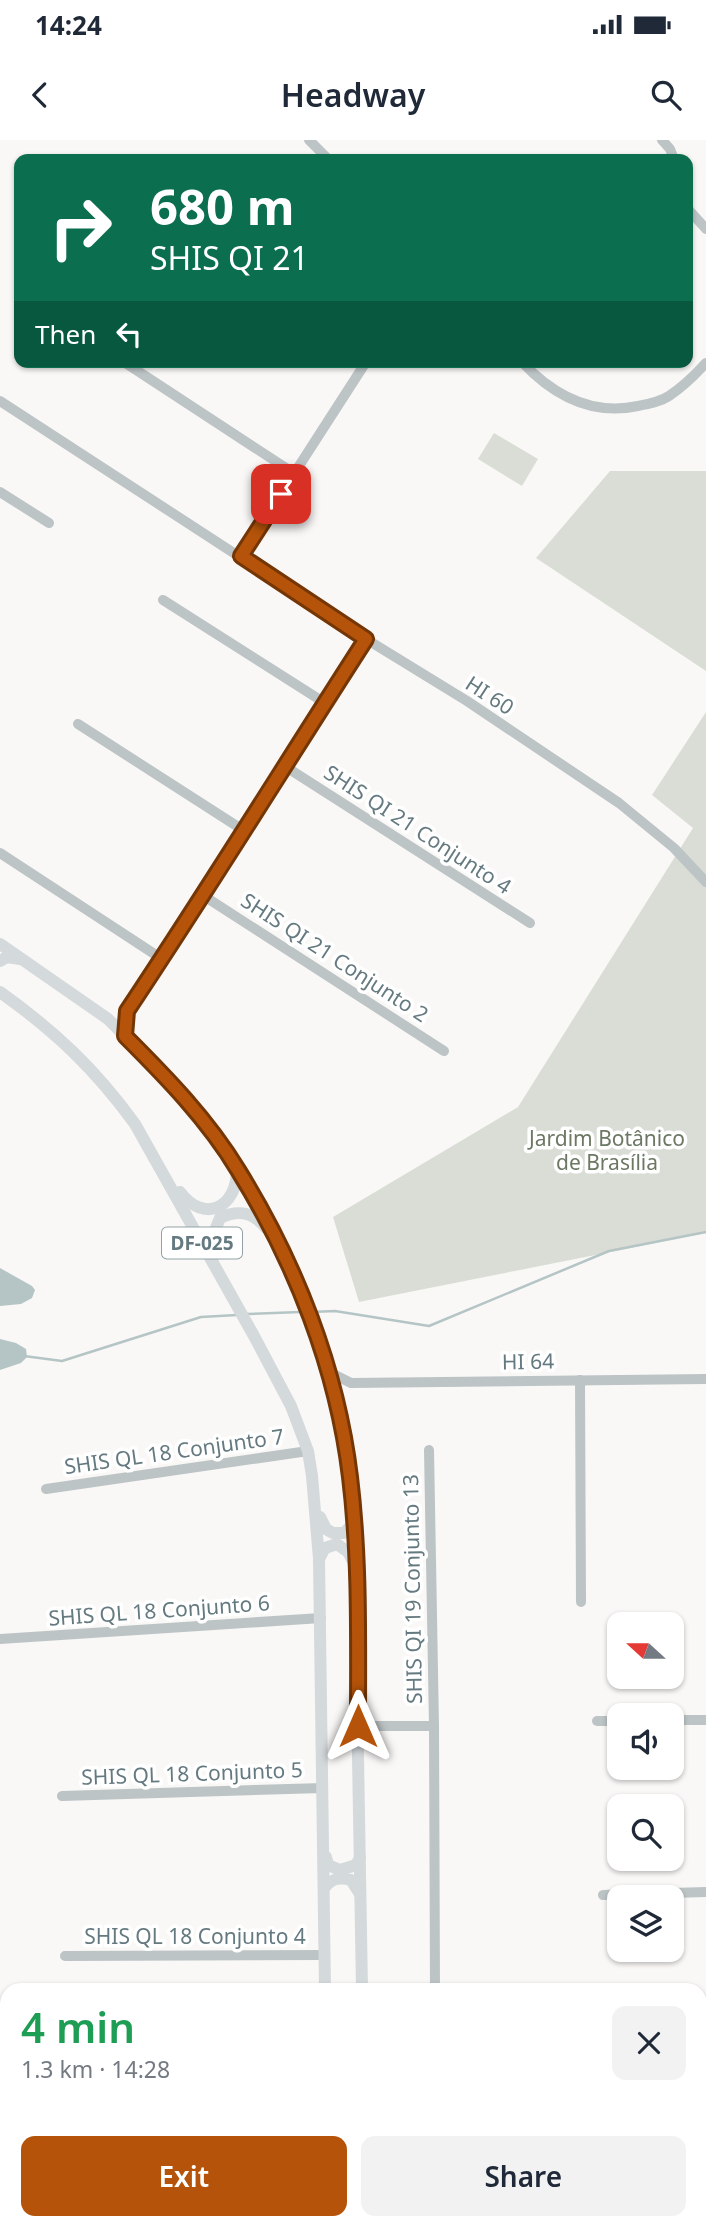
<!DOCTYPE html>
<html lang="en">
<head>
<meta charset="utf-8">
<style>
	body { margin:0; font-family:"Noto Sans",sans-serif; background:#f2f2f3; color:#1f2937; height:100vh; display:flex; flex-direction:column; font-size:26px; white-space:nowrap }
	* { box-sizing:border-box; margin:0 }
	p { font-size:23px; color:#747a83 }
	.icon { flex:none; width:38px; height:38px; fill:none; stroke:currentColor; stroke-width:2; stroke-linecap:round; stroke-linejoin:round }
	.map { position:relative; flex:1; overflow:hidden }
	.details { position:absolute; left:0px; top:1843px; width:707px; height:247px; display:flex; flex-direction:column; background:#fff; border-radius:21px 21px 0 0; box-shadow:0 2px 5px #0004 }
	.details>* { flex:none }
	.guide { position:absolute; left:14px; top:14px; width:679px; height:214px; border-radius:14px; box-shadow:0 2px 5px #0004; background:#0b6e4f; color:#fff; overflow:hidden }
	.needle { width:46px; rotate:291deg }
	.buttons { position:absolute; left:607px; top:1472px; display:grid; gap:14px }
	.buttons a { display:grid; place-items:center; width:77px; height:77px; border-radius:14px; background:#fff; box-shadow:0 2px 5px #0004; font-size:35px }
	.pin { position:absolute; display:grid; place-items:center; width:60px; height:60px; color:#fff; margin:-30px; border-radius:14px; box-shadow:0 4px 10px #0006 }
	.me { position:absolute; width:77px; margin:-38px; rotate:0deg; stroke-linejoin:round; filter:drop-shadow(0 0 5px #0008) }
	.turn { display:flex; align-items:center; gap:24px; height:147px; padding:0 21px; font-size:32px }
	.turn .icon { width:91px; height:91px; stroke-width:2.5 }
	.turn b { display:block; font-size:49px; line-height:60px }
	.then { display:flex; align-items:center; height:66px; padding:0 21px; background:#0003; gap:14px; font-size:26px }
	.round { display:grid; place-items:center; flex:none; width:74px; height:74px; border-radius:14px; background:#f2f2f3 }
	.head { display:flex; align-items:center; justify-content:space-between; height:119px; padding:0 21px }
	h1 { font-size:42px; font-weight:600; line-height:52px; color:#1e9e55 }
	.button { display:flex; gap:14px; margin-top:auto; padding:14px 21px }
	.button a { flex:1; height:80px; border-radius:14px; background:#b45309; color:#fff; font-size:28px; font-weight:600; line-height:80px; text-align:center }
	.button a+a { background:#f2f2f3; color:#1f2937 }
	.status { display:flex; justify-content:space-between; align-items:center; height:49px; padding:0 35px; background:#fff; direction:ltr }
	.status svg { height:19px; fill:currentColor }
	header { display:flex; justify-content:space-between; align-items:center; height:91px; padding:0 21px; background:#fff; font-size:32px; font-weight:600 }
	.map>svg:first-child { display:block }
	.green { fill:#daddd6 }
	.water { fill:#b5c5c6 }
	.lines { fill:none; stroke-linecap:round; stroke-linejoin:round }
	.stream { stroke:#b5c5c6; stroke-width:2.5 }
	.minor { stroke:#bdc4c6; stroke-width:10 }
	.major { stroke:#d4d9dc; stroke-width:12 }
	.route-casing { stroke:#753606; stroke-width:18 }
	.route { stroke:#b45309; stroke-width:12 }
	.labels { text-anchor:middle; dominant-baseline:central; stroke-width:7; stroke-linejoin:round; paint-order:stroke }
	.shield { fill:#fff; stroke:#93a2a6; stroke-width:2 }
	.shield-label { font-size:19px; font-weight:bold; fill:#657a80 }
	.street-label { font-size:21px; fill:#657a80; stroke:#fff }
	.park-label { font-size:21px; fill:#6c7864; stroke:#fff }
</style>
</head>
<body>
<div class="status"><b>14:24</b><svg viewBox="0 0 49 12"><path d="M0 12V9h3v3zM5 12V6h3v6zM10 12V3h3v9zM15 12V0h3v12zM26 1h20v11H26zM47 4h2v5h-2z"/></svg></div>
<header><svg class="icon" aria-label="back" viewBox="0 0 24 24"><path d="M15 5l-7 7 7 7"/></svg>Headway<svg class="icon" aria-label="search" viewBox="0 0 24 24"><circle cx="10" cy="10" r="6"/><path d="M15 15l6 6"/></svg></header>
<div class="map">
<svg width="706" height="2088" viewBox="0 0 706 2088">
	<rect width="100%" height="100%" fill="#f9f8f6"/>
	<!-- green -->
	<g class="green">
		<path d="M494,293L538,319L522,346L478,319Z"/>
		<path d="M610,331H706V531L536,418Z"/>
		<path d="M706,572V1093L359,1162L333,1077L518,967L693,688L652,655Z"/>
	</g>
	<!-- water -->
	<g class="water">
		<path d="M0,1128L32,1146L35,1150L32,1158L21,1164L0,1166Z"/>
		<path d="M0,1199L16,1203L26,1209L27,1217L21,1223L0,1230Z"/>
	</g>
	<g class="lines">
		<!-- stream -->
		<g class="stream">
			<path d="M311,1172L335,1171L429,1186L609,1111L706,1092"/>
			<path d="M248,1174L300,1172"/>
			<path d="M24,1216L62,1221L201,1177L237,1175"/>
		</g>
		<!-- minor -->
		<g class="minor">
			<path d="M309,0L328,19"/>
			<path d="M662,0L670,9L674,19"/>
			<path d="M688,69L706,89"/>
			<path d="M124,222L295,334"/>
			<path d="M522,222C553,255 591,276 638,266C649,264 660,262 669,256C683,247 695,235 706,223"/>
			<path d="M0,261L366,499L467,561L619,663L674,708L706,742"/>
			<path d="M0,352L49,383"/>
			<path d="M241,416L366,222"/>
			<path d="M163,460L325,563"/>
			<path d="M78,584L243,690"/>
			<path d="M286,627L530,783"/>
			<path d="M0,713L162,819"/>
			<path d="M204,756L444,911"/>
			<path d="M125,896L127,871L204,756L243,690L286,627L366,499"/>
			<path d="M329,1232L351,1243L706,1239"/>
			<path d="M580,1240L581,1462"/>
			<path d="M429,1310L434,1586L435,1850"/>
			<path d="M46,1349L308,1311"/>
			<path d="M0,1499L321,1478"/>
			<path d="M672,1580H706"/>
			<path d="M597,1581H620"/>
			<path d="M358,1586H434"/>
			<path d="M62,1656L323,1648"/>
			<path d="M603,1755L706,1752"/>
			<path d="M65,1816L324,1815"/>
		</g>
		<!-- major -->
		<g class="major">
			<path d="M0,804L108,879L153,924L192,967L237,1028L280,1104L329,1232L345,1304L354,1383L362,1850"/>
			<path d="M0,821L7,817L20,819"/>
			<path d="M0,852C56,892 95,929 135,984L254,1196L291,1266L308,1311L312,1336L319,1419L325,1850"/>
			<path d="M180,1052C204,1084 237,1068 237,1030"/>
			<path d="M213,1117L211,1100L220,1078C239,1069 253,1072 266,1088"/>
			<path d="M320,1377L326,1389L333,1393H344L354,1383"/>
			<path d="M319,1419L325,1408L337,1404L348,1412L355,1425"/>
			<path d="M326,1717L328,1725L340,1730L356,1725L360,1718"/>
			<path d="M325,1747C332,1738 340,1737 351,1740L360,1754"/>
			<path d="M328,2082V2088"/>
			<path d="M365,2082V2088"/>
		</g>
	</g>
	<g class="lines">
		<!-- route casing -->
		<g class="route-casing">
			<path id="route" d="M281,354L241,416L366,499C286,623 209,748 127,871L125,896C166,937 208,980 238,1030C295,1122 337,1228 350,1337C360,1419 358,1503 358,1586"/>
		</g>
		<!-- route -->
		<use href="#route" class="route"/>
	</g>
	<g class="labels">
		<!-- shield labels -->
		<rect class="shield" x="162" y="1087.5" width="80" height="31" rx="5"/>
		<g class="shield-label">
			<text x="202" y="1103">DF-025</text>
		</g>
		<!-- street labels -->
		<g class="street-label">
			<text transform="translate(490 555) rotate(33)">HI 60</text>
			<text transform="translate(418 689) rotate(33)">SHIS QI 21 Conjunto 4</text>
			<text transform="translate(335 817) rotate(33)">SHIS QI 21 Conjunto 2</text>
			<text transform="translate(528 1221) rotate(-1)">HI 64</text>
			<text transform="translate(174 1311) rotate(-8)">SHIS QL 18 Conjunto 7</text>
			<text transform="translate(412 1449) rotate(-91)">SHIS QI 19 Conjunto 13</text>
			<text transform="translate(159 1470) rotate(-4)">SHIS QL 18 Conjunto 6</text>
			<text transform="translate(192 1633) rotate(-2)">SHIS QL 18 Conjunto 5</text>
			<text x="195" y="1796">SHIS QL 18 Conjunto 4</text>
		</g>
		<!-- park labels -->
		<g class="park-label">
			<text x="607" y="998">Jardim Botânico<tspan x="607" dy="24">de Brasília</tspan></text>
		</g>
	</g>
</svg>
<div class="buttons">
<a><svg class="needle" viewBox="-14 -14 28 28"><path d="M0-13l5 13h-10z" fill="#e53935"/><path d="M0 13l5-13h-10z" fill="#747a83"/></svg></a>
<a><svg class="icon" aria-label="sound" viewBox="0 0 24 24"><path d="M4 9h4l5-4v14l-5-4H4zM17 9q2 3 0 6"/></svg></a>
<a><svg class="icon" aria-label="search" viewBox="0 0 24 24"><circle cx="10" cy="10" r="6"/><path d="M15 15l6 6"/></svg></a>
<a><svg class="icon" aria-label="layers" viewBox="0 0 24 24"><path d="M12 4l9 5-9 5-9-5zM3 14l9 5 9-5"/></svg></a>
</div>
<div class="pin" style="left:281px;top:354px;background:#d93025"><svg class="icon" aria-label="arrive" viewBox="0 0 24 24"><path d="M6 21V4h12l-3 4 3 4H6"/></svg></div>
<svg class="me" style="left:358px;top:1586px" viewBox="-20 -20 40 40"><path d="M0-17L14 15 0 8-14 15z" fill="#b45309" stroke="#fff" stroke-width="4"/></svg>
<div class="guide">
<div class="turn"><svg class="icon" aria-label="right" viewBox="0 0 24 24"><path d="M7 20v-9h11M14 6l5 5-5 5"/></svg><div><b>680 m</b>SHIS QI 21</div></div>
<div class="then">Then<svg class="icon" aria-label="left" viewBox="0 0 24 24"><path d="M17 20v-9H6M10 6l-5 5 5 5"/></svg></div>
</div>
<section class="details">
<div class="head"><div><h1>4 min</h1><p>1.3 km · 14:28</p></div><a class="round"><svg class="icon" aria-label="close" viewBox="0 0 24 24"><path d="M6 6l12 12M18 6L6 18"/></svg></a></div>
<div class="button"><a>Exit</a><a>Share</a></div>
</section>
</div>
</body>
</html>
